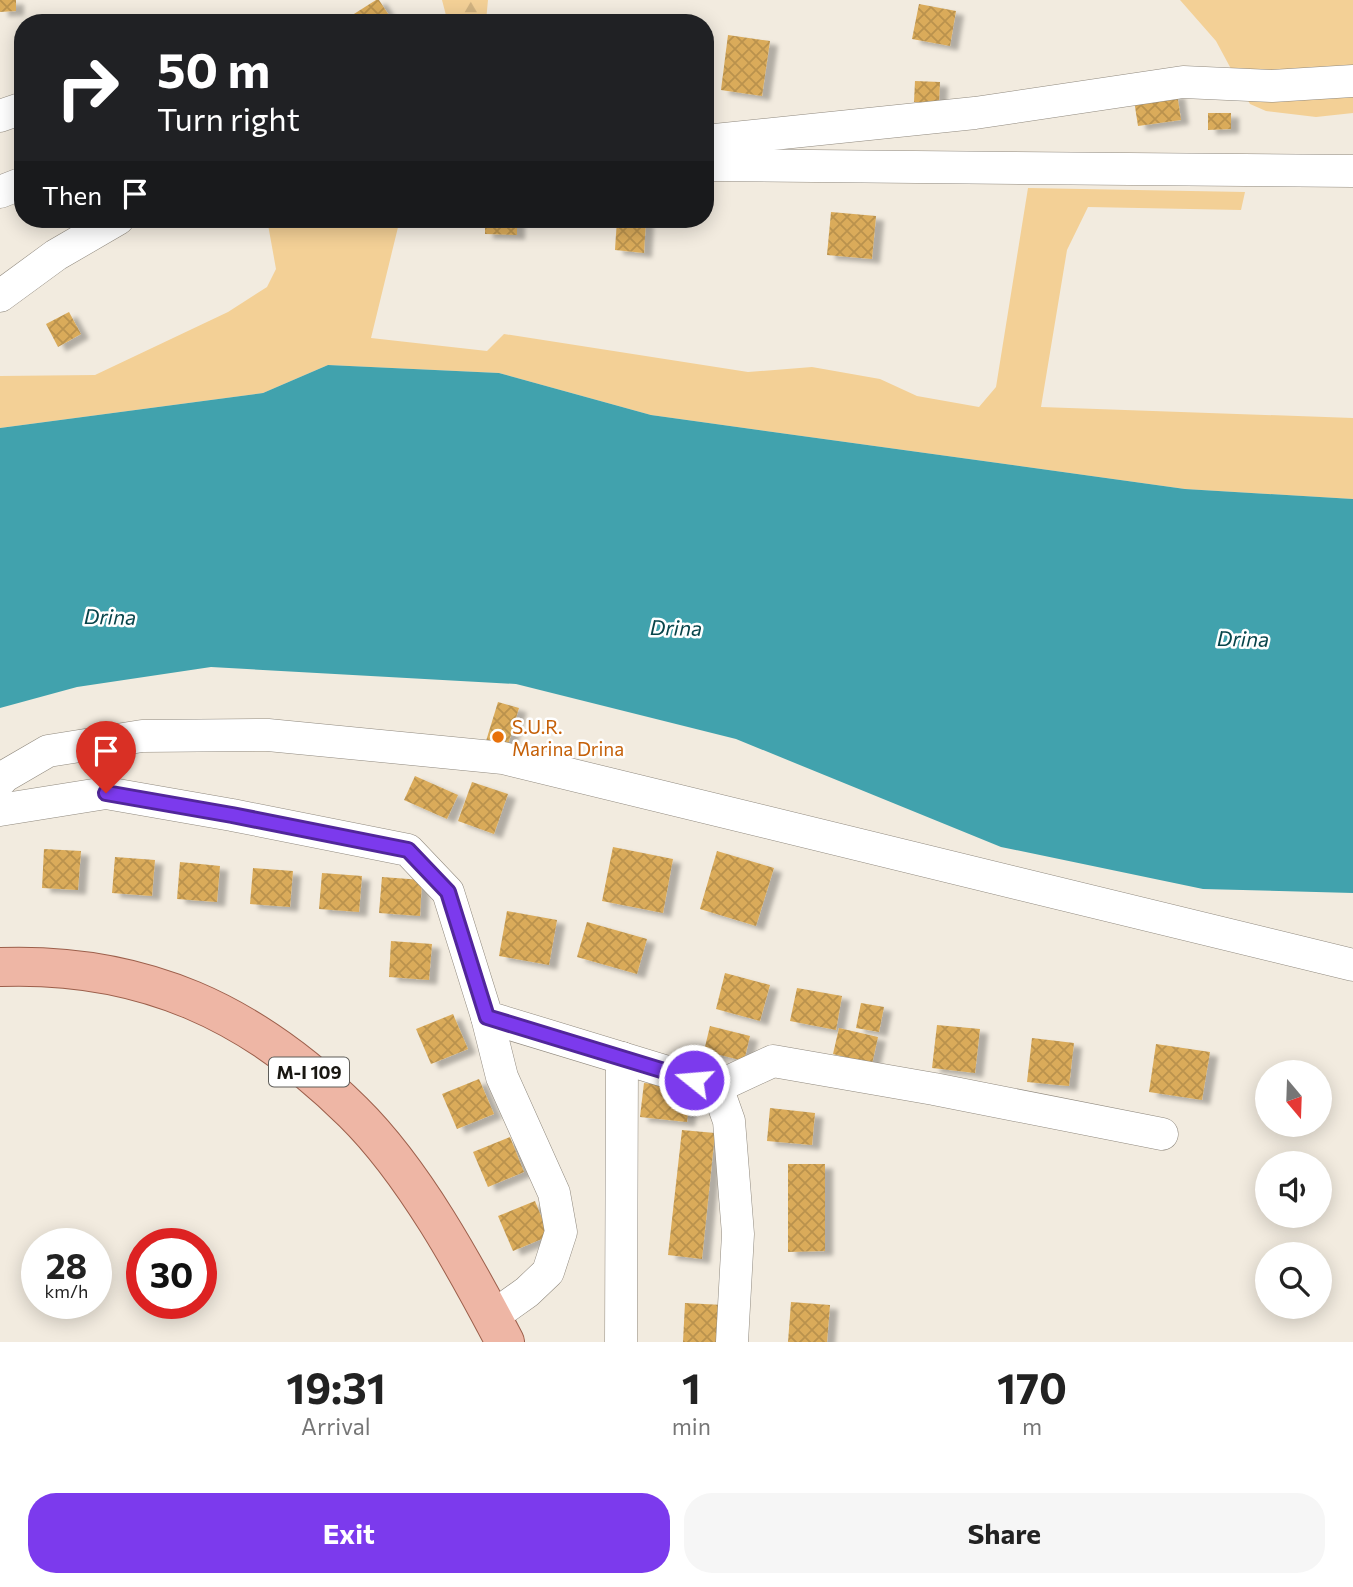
<!DOCTYPE html>
<html lang="en">
<head>
<meta charset="utf-8">
<style>
	body { margin:0; font-family:Commissioner,sans-serif; background:#f6f6f6; color:#222; height:100vh; display:flex; flex-direction:column; font-size:26px; white-space:nowrap }
	* { box-sizing:border-box; margin:0 }
	p { font-size:23px; color:#767676 }
	.icon { flex:none; width:38px; height:38px; fill:none; stroke:currentColor; stroke-width:2; stroke-linecap:round; stroke-linejoin:round }
	.map { position:relative; height:1342px; overflow:hidden }
	.panel { display:flex; flex-direction:column; background:#fff; flex:1 }
	.panel>* { flex:none }
	.guide { position:absolute; left:14px; top:14px; width:700px; height:214px; border-radius:28px; box-shadow:0 4px 18px #0003; background:#202124; color:#fff; overflow:hidden }
	.needle { width:46px; rotate:161deg }
	.controls { position:absolute; left:1255px; top:1060px; display:grid; gap:14px }
	.controls a { display:grid; place-items:center; width:77px; height:77px; border-radius:50%; background:#fff; box-shadow:0 4px 18px #0003; font-size:35px }
	.speed { position:absolute; left:21px; top:1228px; display:flex; gap:14px; font-size:35px; font-weight:700; text-align:center }
	.speed>* { display:grid; place-content:center; width:91px; height:91px; border-radius:50%; background:#fff; box-shadow:0 4px 18px #0003; line-height:1 }
	.speed small { font-size:18px; font-weight:400 }
	.speed .limit { border:10px solid #d22; background:#fff; color:#111 }
	.pin { position:absolute; display:grid; place-items:center; width:60px; height:60px; color:#fff; margin:-72px -30px; border-radius:50% 50% 50% 0; rotate:-45deg; box-shadow:0 0 7px #0007 }
	.pin .icon { rotate:45deg }
	.me { position:absolute; width:77px; margin:-38px; rotate:287deg; stroke-linejoin:round; filter:drop-shadow(0 0 5px #0008) }
	.turn { display:flex; align-items:center; gap:24px; height:147px; padding:0 28px; font-size:32px }
	.turn .icon { width:91px; height:91px; stroke-width:2.5 }
	.turn b { display:block; font-size:49px; line-height:60px }
	.then { display:flex; align-items:center; height:66px; padding:0 28px; background:#0003; gap:14px; font-size:26px }
	.eta { display:flex; justify-content:space-evenly; align-items:center; height:119px; text-align:center }
	.eta b { font-size:42px; font-weight:700; line-height:49px }
	.cta { display:flex; gap:14px; margin-top:auto; padding:14px 28px }
	.cta a { flex:1; height:80px; border-radius:28px; background:#7c3aed; color:#fff; font-size:28px; font-weight:700; line-height:80px; text-align:center }
	.cta a+a { background:#f6f6f6; color:#222 }
	.map>svg:first-child { display:block }
	.green { fill:#f3d096 }
	.forest { fill:url(#forest-firs) }
	.water { fill:#41a2ad }
	.building { fill:url(#building-cross-hatch); filter:url(#shadow) }
	.lines { fill:none; stroke-linecap:round; stroke-linejoin:round }
	.minor-casing { stroke:#90897e; stroke-width:33 }
	.major-casing { stroke:#9c5f4b; stroke-width:40 }
	.minor { stroke:#fff; stroke-width:32 }
	.major { stroke:#eeb6a5; stroke-width:38 }
	.route-casing { stroke:#51269a; stroke-width:18 }
	.route { stroke:#7c3aed; stroke-width:12 }
	.food-dot { fill:#e8710a; stroke:#fff; stroke-width:2.5 }
	.labels { text-anchor:middle; dominant-baseline:central; stroke-width:5; stroke-linejoin:round; paint-order:stroke }
	.shield { fill:#fff; stroke:#5e5d59; stroke-width:2 }
	.shield-label { font-size:18px; font-weight:bold; fill:#191712 }
	.food-label { font-size:19px; fill:#c56008; stroke:#fff; text-anchor:start }
	.water-label { font-size:21px; font-style:italic; fill:#07444a; stroke:#fff }
</style>
</head>
<body>
<div class="map">
<svg width="1353" height="1342" viewBox="0 0 1353 1342">
	<defs>
		<pattern id="forest-firs" width="22" height="20" patternUnits="userSpaceOnUse" patternTransform="scale(1.75)"><rect width="22" height="20" fill="#f3d096"/><path d="M5 1l3.5 6h-7zM16 11l3.5 6h-7z" fill="#d0b280"/></pattern>
		<pattern id="building-cross-hatch" width="8" height="8" patternUnits="userSpaceOnUse" patternTransform="scale(1.75)"><rect width="8" height="8" fill="#daab5a"/><path d="M0 0l8 8M0 8l8-8" fill="none" stroke="#ba924d"/></pattern>
		<filter id="shadow"><feDropShadow dx="8" dy="4.5" stdDeviation="2" flood-color="#0004"/></filter>
	</defs>
	<rect width="100%" height="100%" fill="#f2ebdf"/>
	<!-- green -->
	<g class="green">
		<path d="M1180,0H1353V113L1316,117L1266,111L1250,104L1216,41Z"/>
		<path d="M1028,188L1245,192L1241,210L1088,207L1067,250L1041,407L1353,418V499L1185,489L651,415L499,373L328,365L263,393L0,428V376L95,375L228,312L267,287L276,269L267,219H400L371,338L487,351L504,334L748,372L812,367L880,379L917,396L979,407L996,387Z"/>
	</g>
	<!-- forest -->
	<path class="forest" d="M442,0H488L486,21L448,23Z"/>
	<!-- water -->
	<path class="water" d="M328,365L499,373L651,415L1185,489L1353,499V893L1203,889L1001,847L736,739L516,684L211,667L77,687L0,708V428L263,393Z"/>
	<!-- building -->
	<g class="building">
		<path d="M0,0H16V11L0,12Z"/>
		<path d="M376,0H379L394,23H348L346,19Z"/>
		<path d="M919,4L956,11L950,46L912,39Z"/>
		<path d="M728,35L770,41L762,96L721,90Z"/>
		<path d="M915,81L940,82L939,103L914,102Z"/>
		<path d="M1177,93L1181,120L1138,126L1134,100Z"/>
		<path d="M1208,113H1231V129L1208,130Z"/>
		<path d="M831,212L876,216L872,259L827,255Z"/>
		<path d="M485,219H517V235L485,234Z"/>
		<path d="M617,219H646L644,253L615,250Z"/>
		<path d="M69,312L81,334L58,347L46,324Z"/>
		<path d="M498,702L519,708L507,748L486,741Z"/>
		<path d="M415,776L458,795L447,819L404,800Z"/>
		<path d="M472,782L508,794L494,834L458,821Z"/>
		<path d="M613,847L673,859L663,913L602,901Z"/>
		<path d="M44,849L81,851L78,890L42,888Z"/>
		<path d="M717,851L774,868L756,926L700,909Z"/>
		<path d="M115,857L155,860L152,896L112,893Z"/>
		<path d="M180,862L220,866L217,902L177,899Z"/>
		<path d="M253,868L293,871L290,907L250,904Z"/>
		<path d="M322,873L362,876L359,912L319,909Z"/>
		<path d="M382,877L422,880L420,916L379,913Z"/>
		<path d="M507,911L557,920L549,965L499,956Z"/>
		<path d="M587,922L647,939L637,974L577,957Z"/>
		<path d="M391,941L432,944L429,980L389,977Z"/>
		<path d="M725,973L770,985L760,1021L716,1009Z"/>
		<path d="M797,988L842,996L836,1030L790,1021Z"/>
		<path d="M861,1003L884,1007L879,1032L856,1028Z"/>
		<path d="M453,1014L468,1049L431,1064L416,1029Z"/>
		<path d="M937,1025L980,1029L975,1073L932,1068Z"/>
		<path d="M710,1026L750,1036L744,1061L704,1051Z"/>
		<path d="M839,1028L878,1037L872,1064L833,1054Z"/>
		<path d="M1032,1038L1074,1043L1069,1086L1027,1082Z"/>
		<path d="M1156,1044L1210,1052L1202,1100L1149,1092Z"/>
		<path d="M479,1079L494,1114L457,1129L442,1094Z"/>
		<path d="M644,1083L691,1088L687,1122L640,1117Z"/>
		<path d="M770,1108L815,1113L812,1145L767,1141Z"/>
		<path d="M682,1130L715,1133L702,1259L668,1255Z"/>
		<path d="M510,1137L524,1172L488,1187L473,1152Z"/>
		<path d="M788,1164H825V1251L788,1252Z"/>
		<path d="M535,1201L549,1236L513,1251L498,1216Z"/>
		<path d="M791,1302L830,1305L827,1342H788Z"/>
		<path d="M685,1303L723,1305L721,1342H683Z"/>
	</g>
	<g class="lines">
		<!-- minor casing -->
		<g class="minor-casing">
			<g id="minor">
				<path d="M0,116L23,108"/>
				<path d="M705,141L975,113L1183,82L1272,86L1353,81"/>
				<path d="M705,165L1353,171"/>
				<path d="M0,192L23,183"/>
				<path d="M0,296L56,255L118,219"/>
				<path d="M0,781L5,776L48,751L142,736L268,735L503,758L1353,965"/>
				<path d="M0,810L106,793L232,815L408,850L448,892L487,1017L717,1087L729,1121L738,1234L732,1342"/>
				<path d="M487,1017L502,1077L554,1193L561,1232L548,1272L527,1292L492,1317"/>
				<path d="M717,1087L773,1061L934,1089L1162,1134"/>
				<path d="M621,1342L622,1058"/>
			</g>
		</g>
		<!-- major casing -->
		<g class="major-casing">
			<path id="major" d="M0,967C143,962 252,1012 353,1112C414,1172 465,1266 505,1342"/>
		</g>
		<!-- minor -->
		<use href="#minor" class="minor"/>
		<!-- major -->
		<use href="#major" class="major"/>
	</g>
	<g class="lines">
		<!-- route casing -->
		<g class="route-casing">
			<path id="route" d="M106,793L232,815L408,850L448,892L487,1017L694,1080"/>
		</g>
		<!-- route -->
		<use href="#route" class="route"/>
	</g>
	<!-- markers -->
	<circle class="food-dot" cx="498" cy="737" r="7"/>
	<g class="labels">
		<!-- shield labels -->
		<rect class="shield" x="269" y="1057.5" width="80" height="29" rx="5"/>
		<g class="shield-label">
			<text x="309" y="1072">M-I 109</text>
		</g>
		<!-- food labels -->
		<g class="food-label">
			<text x="512" y="726">S.U.R.<tspan x="512" dy="22">Marina Drina</tspan></text>
		</g>
		<!-- water labels -->
		<g class="water-label">
			<text transform="translate(110 616) rotate(1)">Drina</text>
			<text transform="translate(676 627) rotate(1)">Drina</text>
			<text transform="translate(1243 638) rotate(1)">Drina</text>
		</g>
	</g>
</svg>
<div class="controls">
<a><svg class="needle" viewBox="-14 -14 28 28"><path d="M0-13l5 13h-10z" fill="#e53935"/><path d="M0 13l5-13h-10z" fill="#767676"/></svg></a>
<a><svg class="icon" aria-label="sound" viewBox="0 0 24 24"><path d="M4 9h4l5-4v14l-5-4H4zM17 9q2 3 0 6"/></svg></a>
<a><svg class="icon" aria-label="search" viewBox="0 0 24 24"><circle cx="10" cy="10" r="6"/><path d="M15 15l6 6"/></svg></a>
</div>
<div class="speed"><div>28<small>km/h</small></div><div class="limit">30</div></div>
<div class="pin" style="left:106px;top:793px;background:#d93025"><svg class="icon" aria-label="arrive" viewBox="0 0 24 24"><path d="M6 21V4h12l-3 4 3 4H6"/></svg></div>
<svg class="me" style="left:694px;top:1080px" viewBox="-20 -20 40 40"><circle r="17" fill="#7c3aed" stroke="#fff" stroke-width="3"/><path d="M0-11L8 9 0 5-8 9z" fill="#fff"/></svg>
<div class="guide">
<div class="turn"><svg class="icon" aria-label="right" viewBox="0 0 24 24"><path d="M7 20v-9h11M14 6l5 5-5 5"/></svg><div><b>50 m</b>Turn right</div></div>
<div class="then">Then<svg class="icon" aria-label="arrive" viewBox="0 0 24 24"><path d="M6 21V4h12l-3 4 3 4H6"/></svg></div>
</div>
</div>
<section class="panel">
<div class="eta">
<div><b>19:31</b><p>Arrival</p></div>
<div><b>1</b><p>min</p></div>
<div><b>170</b><p>m</p></div>
</div>
<div class="cta"><a>Exit</a><a>Share</a></div>
</section>
</body>
</html>
